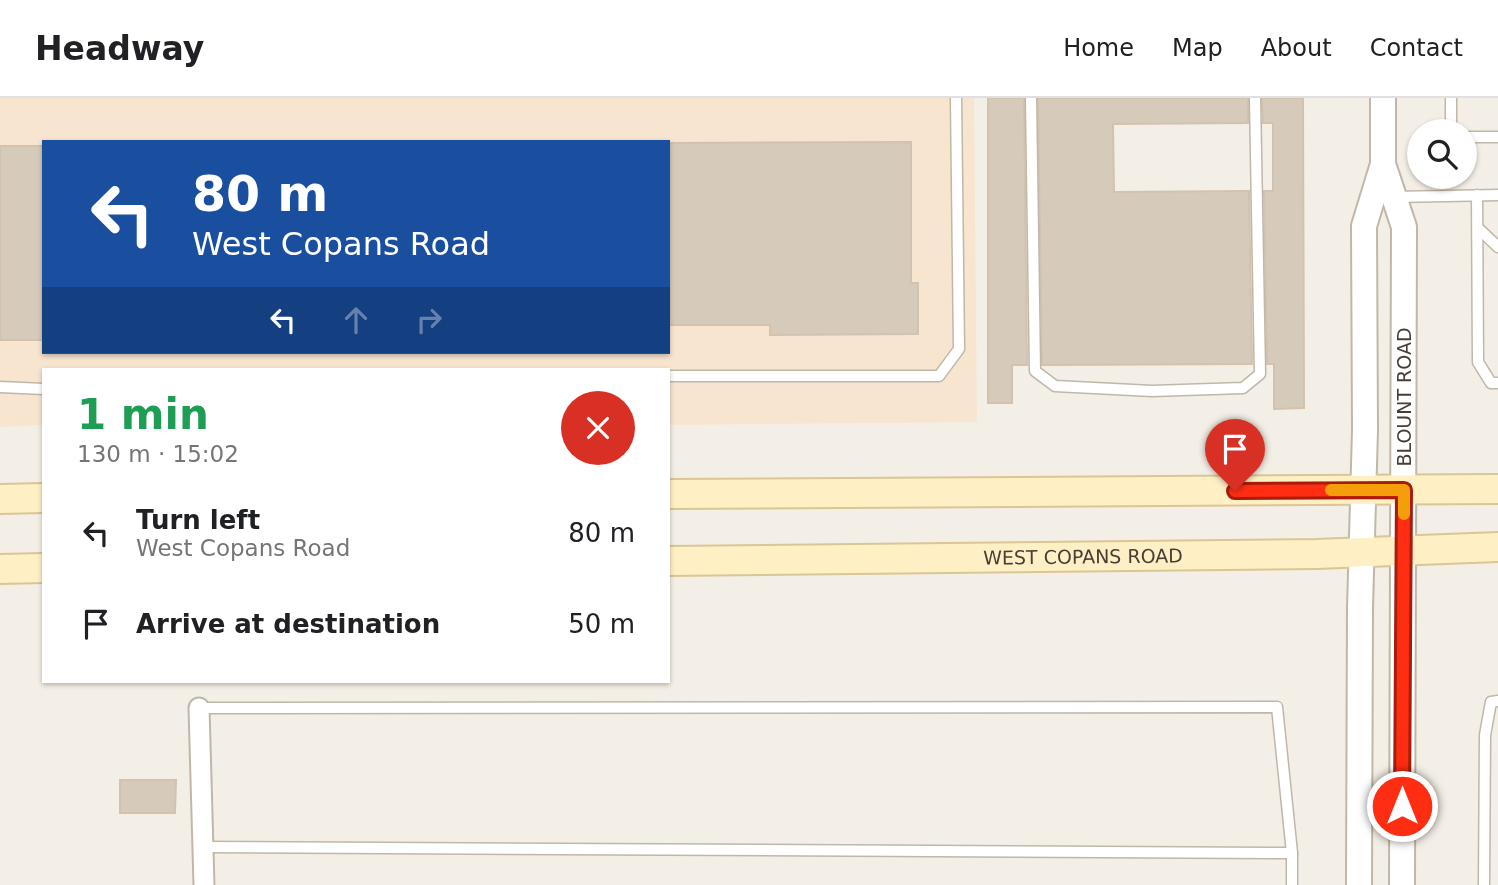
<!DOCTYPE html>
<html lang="en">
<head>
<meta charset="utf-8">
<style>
	body { margin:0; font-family:"DejaVu Sans",sans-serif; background:#f2f2f2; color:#202124; height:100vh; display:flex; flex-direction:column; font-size:26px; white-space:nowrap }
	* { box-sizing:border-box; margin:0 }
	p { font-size:23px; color:#757577 }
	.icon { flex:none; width:38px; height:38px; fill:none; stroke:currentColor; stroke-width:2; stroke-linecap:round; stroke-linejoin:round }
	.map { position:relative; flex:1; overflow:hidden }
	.side { position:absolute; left:42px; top:270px; width:628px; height:315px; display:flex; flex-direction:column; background:#fff; border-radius:0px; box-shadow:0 2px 5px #0004 }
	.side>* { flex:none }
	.hud { position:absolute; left:42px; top:42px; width:628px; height:214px; border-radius:0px; box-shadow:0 2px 5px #0004; background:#1a4fa0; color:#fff; overflow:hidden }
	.tools { position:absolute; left:1407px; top:21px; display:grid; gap:14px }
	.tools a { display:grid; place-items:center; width:70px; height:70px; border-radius:50%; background:#fff; box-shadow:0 2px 5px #0004; font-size:35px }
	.pin { position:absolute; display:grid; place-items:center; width:60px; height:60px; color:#fff; margin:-72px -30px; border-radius:50% 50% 50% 0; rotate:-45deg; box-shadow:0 0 7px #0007 }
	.pin .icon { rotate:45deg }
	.me { position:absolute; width:77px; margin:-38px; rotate:0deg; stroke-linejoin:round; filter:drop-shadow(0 0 5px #0008) }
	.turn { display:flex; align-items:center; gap:24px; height:147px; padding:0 35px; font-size:32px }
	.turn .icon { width:91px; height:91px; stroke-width:2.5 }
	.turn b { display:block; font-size:49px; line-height:60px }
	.lanes { display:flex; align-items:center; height:66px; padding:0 35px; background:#0003; justify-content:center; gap:35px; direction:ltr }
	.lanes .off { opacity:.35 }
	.round { display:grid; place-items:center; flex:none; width:74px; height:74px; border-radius:37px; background:#f2f2f2 }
	.overview { display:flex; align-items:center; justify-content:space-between; height:119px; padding:0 35px }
	h1 { font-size:42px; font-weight:800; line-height:52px; color:#1e9e55 }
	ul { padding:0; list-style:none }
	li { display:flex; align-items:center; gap:21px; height:91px; padding:0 35px }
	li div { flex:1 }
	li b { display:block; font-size:26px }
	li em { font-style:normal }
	header { display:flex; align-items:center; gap:42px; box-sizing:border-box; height:98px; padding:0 35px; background:#fff; border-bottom:2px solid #e0e0e0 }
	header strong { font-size:33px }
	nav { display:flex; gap:38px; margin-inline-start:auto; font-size:24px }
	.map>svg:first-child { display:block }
	.commercial { fill:#f7e5d0; fill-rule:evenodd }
	.building { fill:#d6cbbb; stroke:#d2c2ae; stroke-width:2 }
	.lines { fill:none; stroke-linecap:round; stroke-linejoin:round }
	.service-casing { stroke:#c0b7a8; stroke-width:13 }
	.minor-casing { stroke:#c0b7a8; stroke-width:23 }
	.tertiary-casing { stroke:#c0b7a8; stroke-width:28 }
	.secondary-casing { stroke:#dac595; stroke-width:32 }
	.service { stroke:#fff; stroke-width:10 }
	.minor { stroke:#fff; stroke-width:19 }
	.tertiary { stroke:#fff; stroke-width:24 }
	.secondary { stroke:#ffefc5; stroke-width:28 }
	.route-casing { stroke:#a61d0c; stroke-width:18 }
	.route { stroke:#ff2d12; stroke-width:12 }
	.slow { stroke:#f59e0b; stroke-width:12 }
	.labels { text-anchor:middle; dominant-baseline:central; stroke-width:7; stroke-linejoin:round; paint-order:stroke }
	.street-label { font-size:19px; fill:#473f35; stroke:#fff }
</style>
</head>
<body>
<header>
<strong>Headway</strong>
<nav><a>Home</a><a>Map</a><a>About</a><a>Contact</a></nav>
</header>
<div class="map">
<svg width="1498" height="787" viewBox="0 0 1498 787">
	<rect width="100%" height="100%" fill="#f4efe6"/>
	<!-- commercial -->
	<path class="commercial" d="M0,0H974L977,324L669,327L668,271H44V327L0,329ZM44,44H668V254H44Z"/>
	<!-- building -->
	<g class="building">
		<path d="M988,0H1024L1027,267H1012V305H988Z"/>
		<path d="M1038,0H1248V25L1113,26L1114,94L1249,93L1252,266L1042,267Z"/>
		<path d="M1262,0H1303L1304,310L1274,311V266H1267L1264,93H1273V25H1263Z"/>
		<path d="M911,44V185H918V236L770,237V227H668V45Z"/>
		<rect x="0" y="48" width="44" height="194"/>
		<path d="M120,682H176L175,715H120Z"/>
	</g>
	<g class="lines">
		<!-- service casing -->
		<g class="service-casing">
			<g id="service">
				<path d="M1031,0L1035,273L1055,288L1152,293L1243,290L1260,276L1255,0"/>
				<path d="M1451,33V0"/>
				<path d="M1465,39H1498"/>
				<path d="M1477,97L1478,264L1491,285H1498"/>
				<path d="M1394,99L1498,97"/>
				<path d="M1478,130L1498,149"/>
				<path d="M668,278H939L959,251L956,0"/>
				<path d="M0,289L44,291"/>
				<path d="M199,610L1277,609L1292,755L202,749"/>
				<path d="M1292,787V755"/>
				<path d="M1484,787L1485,637L1491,604L1498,603"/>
			</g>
		</g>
		<!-- minor casing -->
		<g class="minor-casing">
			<path id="minor" d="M199,610L204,787"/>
		</g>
		<!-- tertiary casing -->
		<g class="tertiary-casing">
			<g id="tertiary">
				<path d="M1383,66L1404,129L1402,787"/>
				<path d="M1359,787L1360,510L1365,332L1364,128L1383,66V0"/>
			</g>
		</g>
		<!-- secondary casing -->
		<g class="secondary-casing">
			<g id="secondary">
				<path d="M668,396L1498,391"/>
				<path d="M0,401L44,400"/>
				<path id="s1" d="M668,463L1316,456L1498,449"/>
				<path d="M0,471L44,470"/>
			</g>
		</g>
		<!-- service -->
		<use href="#service" class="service"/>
		<!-- minor -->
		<use href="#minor" class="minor"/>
		<!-- tertiary -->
		<use href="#tertiary" class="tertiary"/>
		<!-- secondary -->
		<use href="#secondary" class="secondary"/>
	</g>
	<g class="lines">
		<!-- route casing -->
		<g class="route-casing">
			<path id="route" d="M1235,393L1404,392L1402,708"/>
		</g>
		<!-- route -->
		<use href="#route" class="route"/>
		<!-- slow -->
		<path class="slow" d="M1331,392H1404V416"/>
	</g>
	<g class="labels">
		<!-- street labels -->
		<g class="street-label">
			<text transform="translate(1404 299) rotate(-90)">BLOUNT ROAD</text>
			<text stroke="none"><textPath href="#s1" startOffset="415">WEST COPANS ROAD</textPath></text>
		</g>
	</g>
</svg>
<div class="tools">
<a><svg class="icon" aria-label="search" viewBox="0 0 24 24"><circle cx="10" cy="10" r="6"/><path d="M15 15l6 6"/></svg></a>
</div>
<div class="pin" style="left:1235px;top:393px;background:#d93025"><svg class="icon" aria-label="arrive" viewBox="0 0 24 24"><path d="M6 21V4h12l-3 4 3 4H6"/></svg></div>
<svg class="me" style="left:1402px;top:708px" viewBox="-20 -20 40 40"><circle r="17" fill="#ff2d12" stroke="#fff" stroke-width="3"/><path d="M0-11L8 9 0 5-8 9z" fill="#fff"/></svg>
<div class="hud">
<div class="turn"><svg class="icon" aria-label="left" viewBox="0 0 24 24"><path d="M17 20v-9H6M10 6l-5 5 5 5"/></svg><div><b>80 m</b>West Copans Road</div></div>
<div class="lanes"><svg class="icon" aria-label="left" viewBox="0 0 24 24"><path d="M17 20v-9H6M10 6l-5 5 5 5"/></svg><svg class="icon off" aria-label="ahead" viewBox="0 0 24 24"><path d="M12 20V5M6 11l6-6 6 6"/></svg><svg class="icon off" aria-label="right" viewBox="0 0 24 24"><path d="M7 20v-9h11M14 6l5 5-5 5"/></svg></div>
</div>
<section class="side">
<div class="overview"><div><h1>1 min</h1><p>130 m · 15:02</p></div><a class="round" style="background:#d93025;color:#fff"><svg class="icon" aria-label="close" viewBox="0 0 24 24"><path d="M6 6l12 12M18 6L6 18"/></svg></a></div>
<ul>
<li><svg class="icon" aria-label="left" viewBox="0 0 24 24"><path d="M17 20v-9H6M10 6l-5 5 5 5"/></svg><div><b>Turn left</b><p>West Copans Road</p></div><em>80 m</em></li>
<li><svg class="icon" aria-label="arrive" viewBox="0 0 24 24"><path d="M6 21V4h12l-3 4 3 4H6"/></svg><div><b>Arrive at destination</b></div><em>50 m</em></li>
</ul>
</section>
</div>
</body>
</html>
